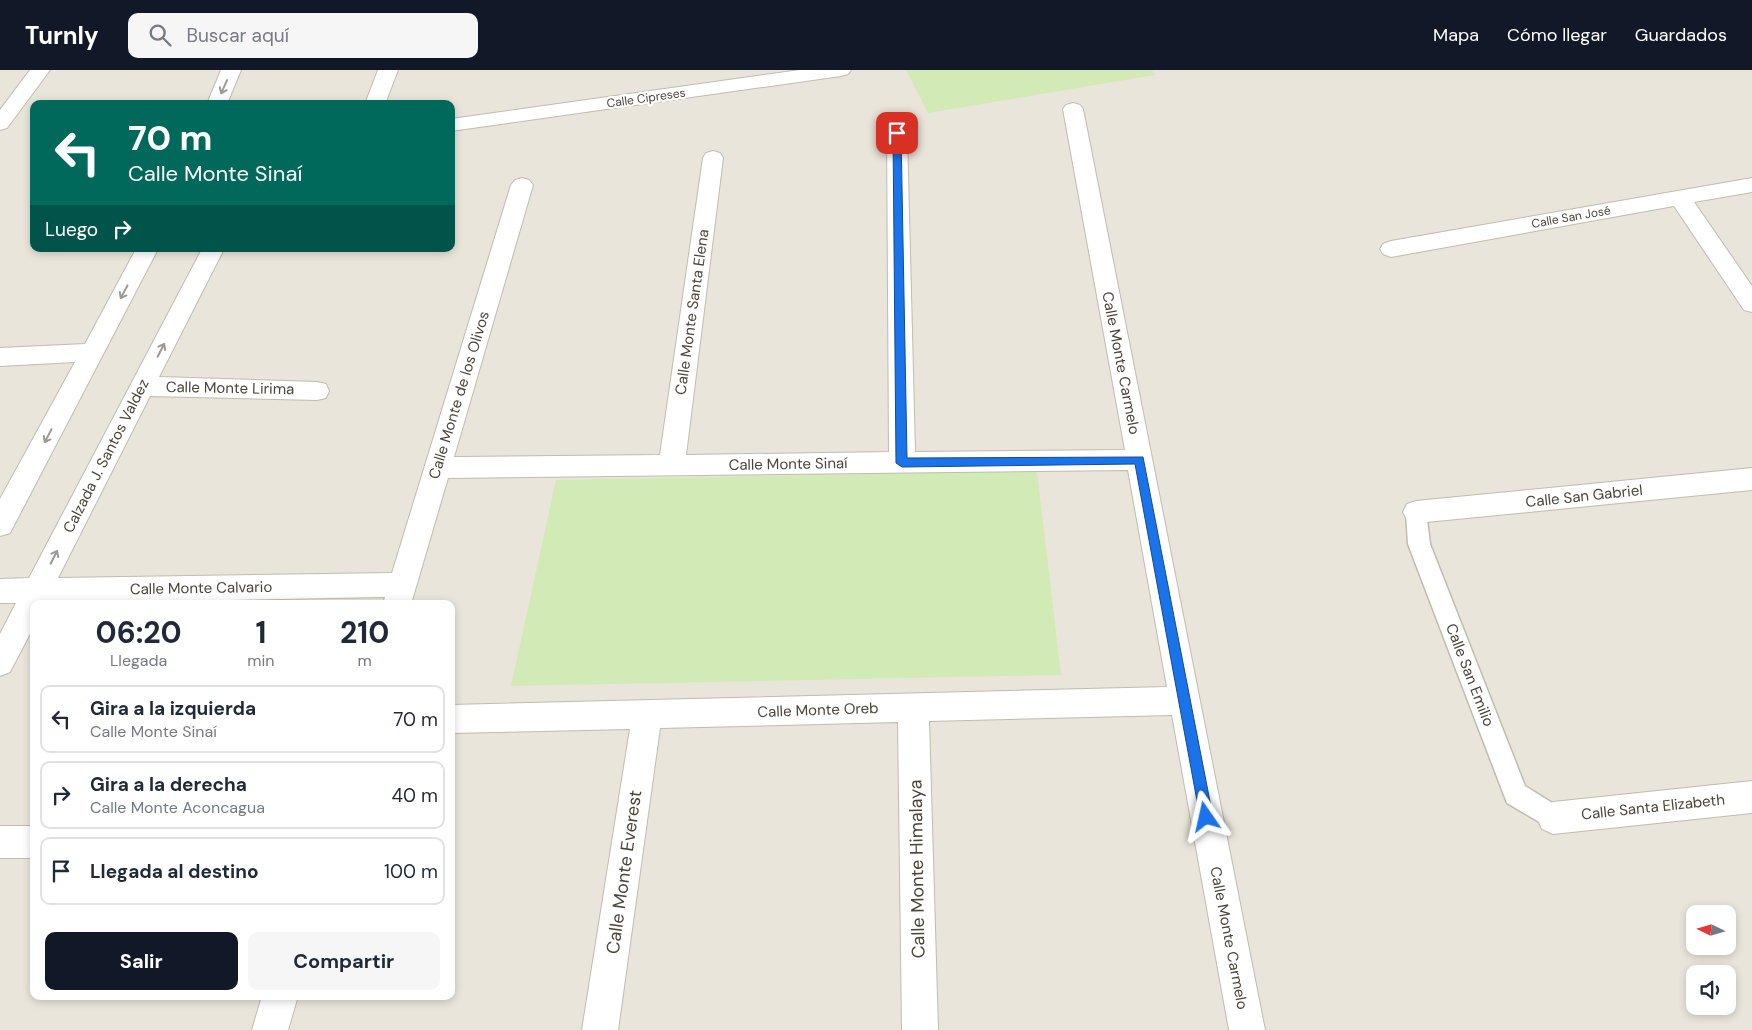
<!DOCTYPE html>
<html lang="es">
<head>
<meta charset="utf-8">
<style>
	body { margin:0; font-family:"DM Sans",sans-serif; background:#f6f6f7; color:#1f2937; height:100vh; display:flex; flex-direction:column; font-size:19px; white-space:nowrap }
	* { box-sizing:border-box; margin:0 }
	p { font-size:16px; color:#747a83 }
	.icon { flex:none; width:28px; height:28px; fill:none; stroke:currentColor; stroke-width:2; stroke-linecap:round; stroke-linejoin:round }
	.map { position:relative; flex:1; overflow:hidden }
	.details { position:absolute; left:30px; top:530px; width:425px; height:400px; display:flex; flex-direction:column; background:#fff; border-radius:10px; box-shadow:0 2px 8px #0003 }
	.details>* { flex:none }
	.banner { position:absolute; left:30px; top:30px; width:425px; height:152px; border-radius:10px; box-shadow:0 2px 8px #0003; background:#00695c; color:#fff; overflow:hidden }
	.needle { width:32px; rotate:275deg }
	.controls { position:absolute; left:1686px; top:835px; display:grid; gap:10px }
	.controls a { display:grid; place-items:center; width:50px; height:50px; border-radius:10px; background:#fff; box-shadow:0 2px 8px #0003; font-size:25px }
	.pin { position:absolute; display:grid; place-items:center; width:42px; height:42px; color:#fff; margin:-21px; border-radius:10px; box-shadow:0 2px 8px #0006 }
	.me { position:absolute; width:55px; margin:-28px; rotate:349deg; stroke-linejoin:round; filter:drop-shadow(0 0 4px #0008) }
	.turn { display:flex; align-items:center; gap:18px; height:105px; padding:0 15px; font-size:22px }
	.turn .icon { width:65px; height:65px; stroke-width:2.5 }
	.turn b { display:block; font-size:35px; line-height:42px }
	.then { display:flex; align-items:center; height:48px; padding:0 15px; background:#0003; gap:10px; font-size:19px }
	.eta { display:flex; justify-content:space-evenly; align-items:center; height:85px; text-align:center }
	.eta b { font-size:30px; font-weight:700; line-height:35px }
	.primary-button { display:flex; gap:10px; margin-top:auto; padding:10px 15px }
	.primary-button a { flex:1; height:58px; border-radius:10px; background:#111827; color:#fff; font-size:20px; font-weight:700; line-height:58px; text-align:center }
	.primary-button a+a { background:#f6f6f7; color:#1f2937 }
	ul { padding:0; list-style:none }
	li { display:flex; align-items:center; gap:15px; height:68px; margin:0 10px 8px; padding:0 5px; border:2px solid #e0e1e3; border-radius:10px }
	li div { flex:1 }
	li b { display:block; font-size:19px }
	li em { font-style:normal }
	header { display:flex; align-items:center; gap:30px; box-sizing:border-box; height:70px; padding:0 25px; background:#111827; color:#fff }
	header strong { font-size:24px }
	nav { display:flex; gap:28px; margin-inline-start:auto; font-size:18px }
	.search { width:350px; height:45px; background:#f6f6f7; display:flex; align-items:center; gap:12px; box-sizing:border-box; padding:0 18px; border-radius:10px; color:#747a83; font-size:19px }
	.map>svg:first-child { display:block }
	.residential { fill:#eae5da; fill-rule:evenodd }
	.green { fill:#d2eab5 }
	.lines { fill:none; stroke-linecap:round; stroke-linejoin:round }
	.service-casing { stroke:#c2bbae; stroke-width:3 }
	.minor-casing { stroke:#c2bbae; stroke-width:2 }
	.service { fill:#fff; fill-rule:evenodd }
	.minor { fill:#fff; fill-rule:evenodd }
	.oneway { stroke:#9c9892 }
	.route { fill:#1a73e8; stroke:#114b97 }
	.labels { text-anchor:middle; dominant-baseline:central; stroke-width:4.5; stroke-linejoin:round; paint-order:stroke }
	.far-street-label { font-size:12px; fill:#4b4439; stroke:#fff }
	.street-label { font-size:15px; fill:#4b4439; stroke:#fff }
	.near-street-label { font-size:18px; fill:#4b4439; stroke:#fff }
</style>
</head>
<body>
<header>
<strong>Turnly</strong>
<div class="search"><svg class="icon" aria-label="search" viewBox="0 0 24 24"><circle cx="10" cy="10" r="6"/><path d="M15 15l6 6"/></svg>Buscar aquí</div>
<nav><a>Mapa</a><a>Cómo llegar</a><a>Guardados</a></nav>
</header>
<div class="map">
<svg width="1752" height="960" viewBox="0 0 1752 960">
	<rect width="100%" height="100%" fill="#f6f3ec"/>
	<!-- residential -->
	<path class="residential" d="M0,0H1752V960H0ZM34,34H451V179H34ZM34,534H451V926H34ZM1695,844H1728V876H1695ZM1695,904H1728V936H1695Z"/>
	<!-- green -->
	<g class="green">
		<path d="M906,0H1152L1155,5L928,43Z"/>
		<path d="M1037,401L1061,605L511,616L556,410Z"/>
	</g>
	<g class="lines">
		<!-- service casing -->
		<g class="service-casing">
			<path id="service" d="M1416,433L1423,436L1426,442L1430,474L1525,716L1562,739L1565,748L1562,757L1553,760L1507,733L1408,474L1406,442L1409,436Z"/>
		</g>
		<!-- minor casing -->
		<g class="minor-casing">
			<g id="minor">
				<path d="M30,0H50L7,58L0,60V40Z"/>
				<path d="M221,0H241L227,34H207Z"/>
				<path d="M378,0H398L385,34H365Z"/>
				<path d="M800,0H851L848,4L841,6L451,61V49Z"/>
				<path d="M1073,33L1080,35L1083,39L1265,960H1229L1172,645L929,651L938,960H902L898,652L660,658L618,960H582L630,659L451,663V635L1167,617L1128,400L448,408L411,534H383L385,527L34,534V556L10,602L0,606V564L16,533H0V509L29,508L202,179H224L159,307L317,312L326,314L329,321L326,328L317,330L150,326L58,508L392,503L511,115L515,110L522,108L529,110L533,115L454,387L660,385L703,88L706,83L713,81L720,83L723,88L686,385L889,382L887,63L890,59L897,57L904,59L907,63L915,382L1125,380L1063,39L1066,35Z"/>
				<path d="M1752,108V122L1694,132L1752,216V242L1744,240L1674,136L1391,187L1383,184L1380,179L1383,174L1391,171Z"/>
				<path d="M136,179H158L10,463L0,466V429L75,292L0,296V278L85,274Z"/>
				<path d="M1752,398V420L1416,453L1407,450L1403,442L1407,434L1416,431Z"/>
				<path d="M1752,711V743L1553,764L1542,759L1537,748L1542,737L1553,732Z"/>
				<rect x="0" y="756" width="34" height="32"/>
				<path d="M262,926H298L288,960H252Z"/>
			</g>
		</g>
		<!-- service -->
		<use href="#service" class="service"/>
		<!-- minor -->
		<use href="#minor" class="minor"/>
	</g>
	<!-- one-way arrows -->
	<defs><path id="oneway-shaft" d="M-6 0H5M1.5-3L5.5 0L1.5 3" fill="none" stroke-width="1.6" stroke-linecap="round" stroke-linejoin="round" transform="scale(1.25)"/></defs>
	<g class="oneway">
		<use href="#oneway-shaft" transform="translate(224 17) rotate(114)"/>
		<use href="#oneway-shaft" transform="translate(124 222) rotate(118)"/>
		<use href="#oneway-shaft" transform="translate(161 280) rotate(-63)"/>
		<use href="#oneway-shaft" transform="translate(48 366) rotate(118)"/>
		<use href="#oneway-shaft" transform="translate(54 487) rotate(-63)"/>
	</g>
	<!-- route -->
	<path class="route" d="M897,60L901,63L907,388L1143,387L1213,747L1211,752L1206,754L1202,752L1200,747L1135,394L902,397L896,393L893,63Z"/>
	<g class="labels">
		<!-- far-street labels -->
		<g class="far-street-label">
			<text transform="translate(646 28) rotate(-8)">Calle Cipreses</text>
			<text transform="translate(1571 147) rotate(-10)">Calle San José</text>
		</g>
		<!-- street labels -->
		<g class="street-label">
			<text transform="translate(692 242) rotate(-82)">Calle Monte Santa Elena</text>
			<text transform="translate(1121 293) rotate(79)">Calle Monte Carmelo</text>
			<text transform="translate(230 318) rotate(1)">Calle Monte Lirima</text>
			<text transform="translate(459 325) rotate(-73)">Calle Monte de los Olivos</text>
			<text transform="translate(106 386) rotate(-63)">Calzada J. Santos Valdez</text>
			<text transform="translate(788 394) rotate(-1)">Calle Monte Sinaí</text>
			<text transform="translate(1584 426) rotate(-6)">Calle San Gabriel</text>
			<text transform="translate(201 518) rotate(-1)">Calle Monte Calvario</text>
			<text transform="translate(1470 605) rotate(69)">Calle San Emilio</text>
			<text transform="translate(818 640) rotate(-2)">Calle Monte Oreb</text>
			<text transform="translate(1653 737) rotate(-6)">Calle Santa Elizabeth</text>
			<text transform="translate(1229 868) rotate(79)">Calle Monte Carmelo</text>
		</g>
		<!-- near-street labels -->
		<g class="near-street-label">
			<text transform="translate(917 799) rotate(-91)">Calle Monte Himalaya</text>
			<text transform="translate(624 802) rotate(-82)">Calle Monte Everest</text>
		</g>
	</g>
</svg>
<div class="controls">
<a><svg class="needle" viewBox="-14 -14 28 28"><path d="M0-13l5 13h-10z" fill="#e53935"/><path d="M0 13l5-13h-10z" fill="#747a83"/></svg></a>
<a><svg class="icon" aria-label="sound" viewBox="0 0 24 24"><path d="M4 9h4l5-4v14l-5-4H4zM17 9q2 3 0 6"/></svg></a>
</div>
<div class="pin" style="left:897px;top:63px;background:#d93025"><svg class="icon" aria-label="arrive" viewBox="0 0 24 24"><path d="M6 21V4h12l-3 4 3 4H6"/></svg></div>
<svg class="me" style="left:1206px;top:747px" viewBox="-20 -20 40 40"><path d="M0-17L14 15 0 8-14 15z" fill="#1a73e8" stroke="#fff" stroke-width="4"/></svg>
<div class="banner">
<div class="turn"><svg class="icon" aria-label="left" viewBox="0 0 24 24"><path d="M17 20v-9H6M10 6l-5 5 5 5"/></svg><div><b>70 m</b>Calle Monte Sinaí</div></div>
<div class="then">Luego<svg class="icon" aria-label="right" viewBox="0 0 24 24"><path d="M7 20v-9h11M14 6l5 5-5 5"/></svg></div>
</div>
<section class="details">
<div class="eta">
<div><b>06:20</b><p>Llegada</p></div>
<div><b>1</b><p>min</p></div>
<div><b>210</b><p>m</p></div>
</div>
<ul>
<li><svg class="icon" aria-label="left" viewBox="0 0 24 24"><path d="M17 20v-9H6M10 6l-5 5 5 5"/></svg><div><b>Gira a la izquierda</b><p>Calle Monte Sinaí</p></div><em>70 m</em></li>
<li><svg class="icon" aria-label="right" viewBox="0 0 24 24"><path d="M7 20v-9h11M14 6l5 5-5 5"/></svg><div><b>Gira a la derecha</b><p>Calle Monte Aconcagua</p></div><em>40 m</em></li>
<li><svg class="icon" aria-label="arrive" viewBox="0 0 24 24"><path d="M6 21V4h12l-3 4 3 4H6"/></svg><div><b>Llegada al destino</b></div><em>100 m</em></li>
</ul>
<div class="primary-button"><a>Salir</a><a>Compartir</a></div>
</section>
</div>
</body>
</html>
